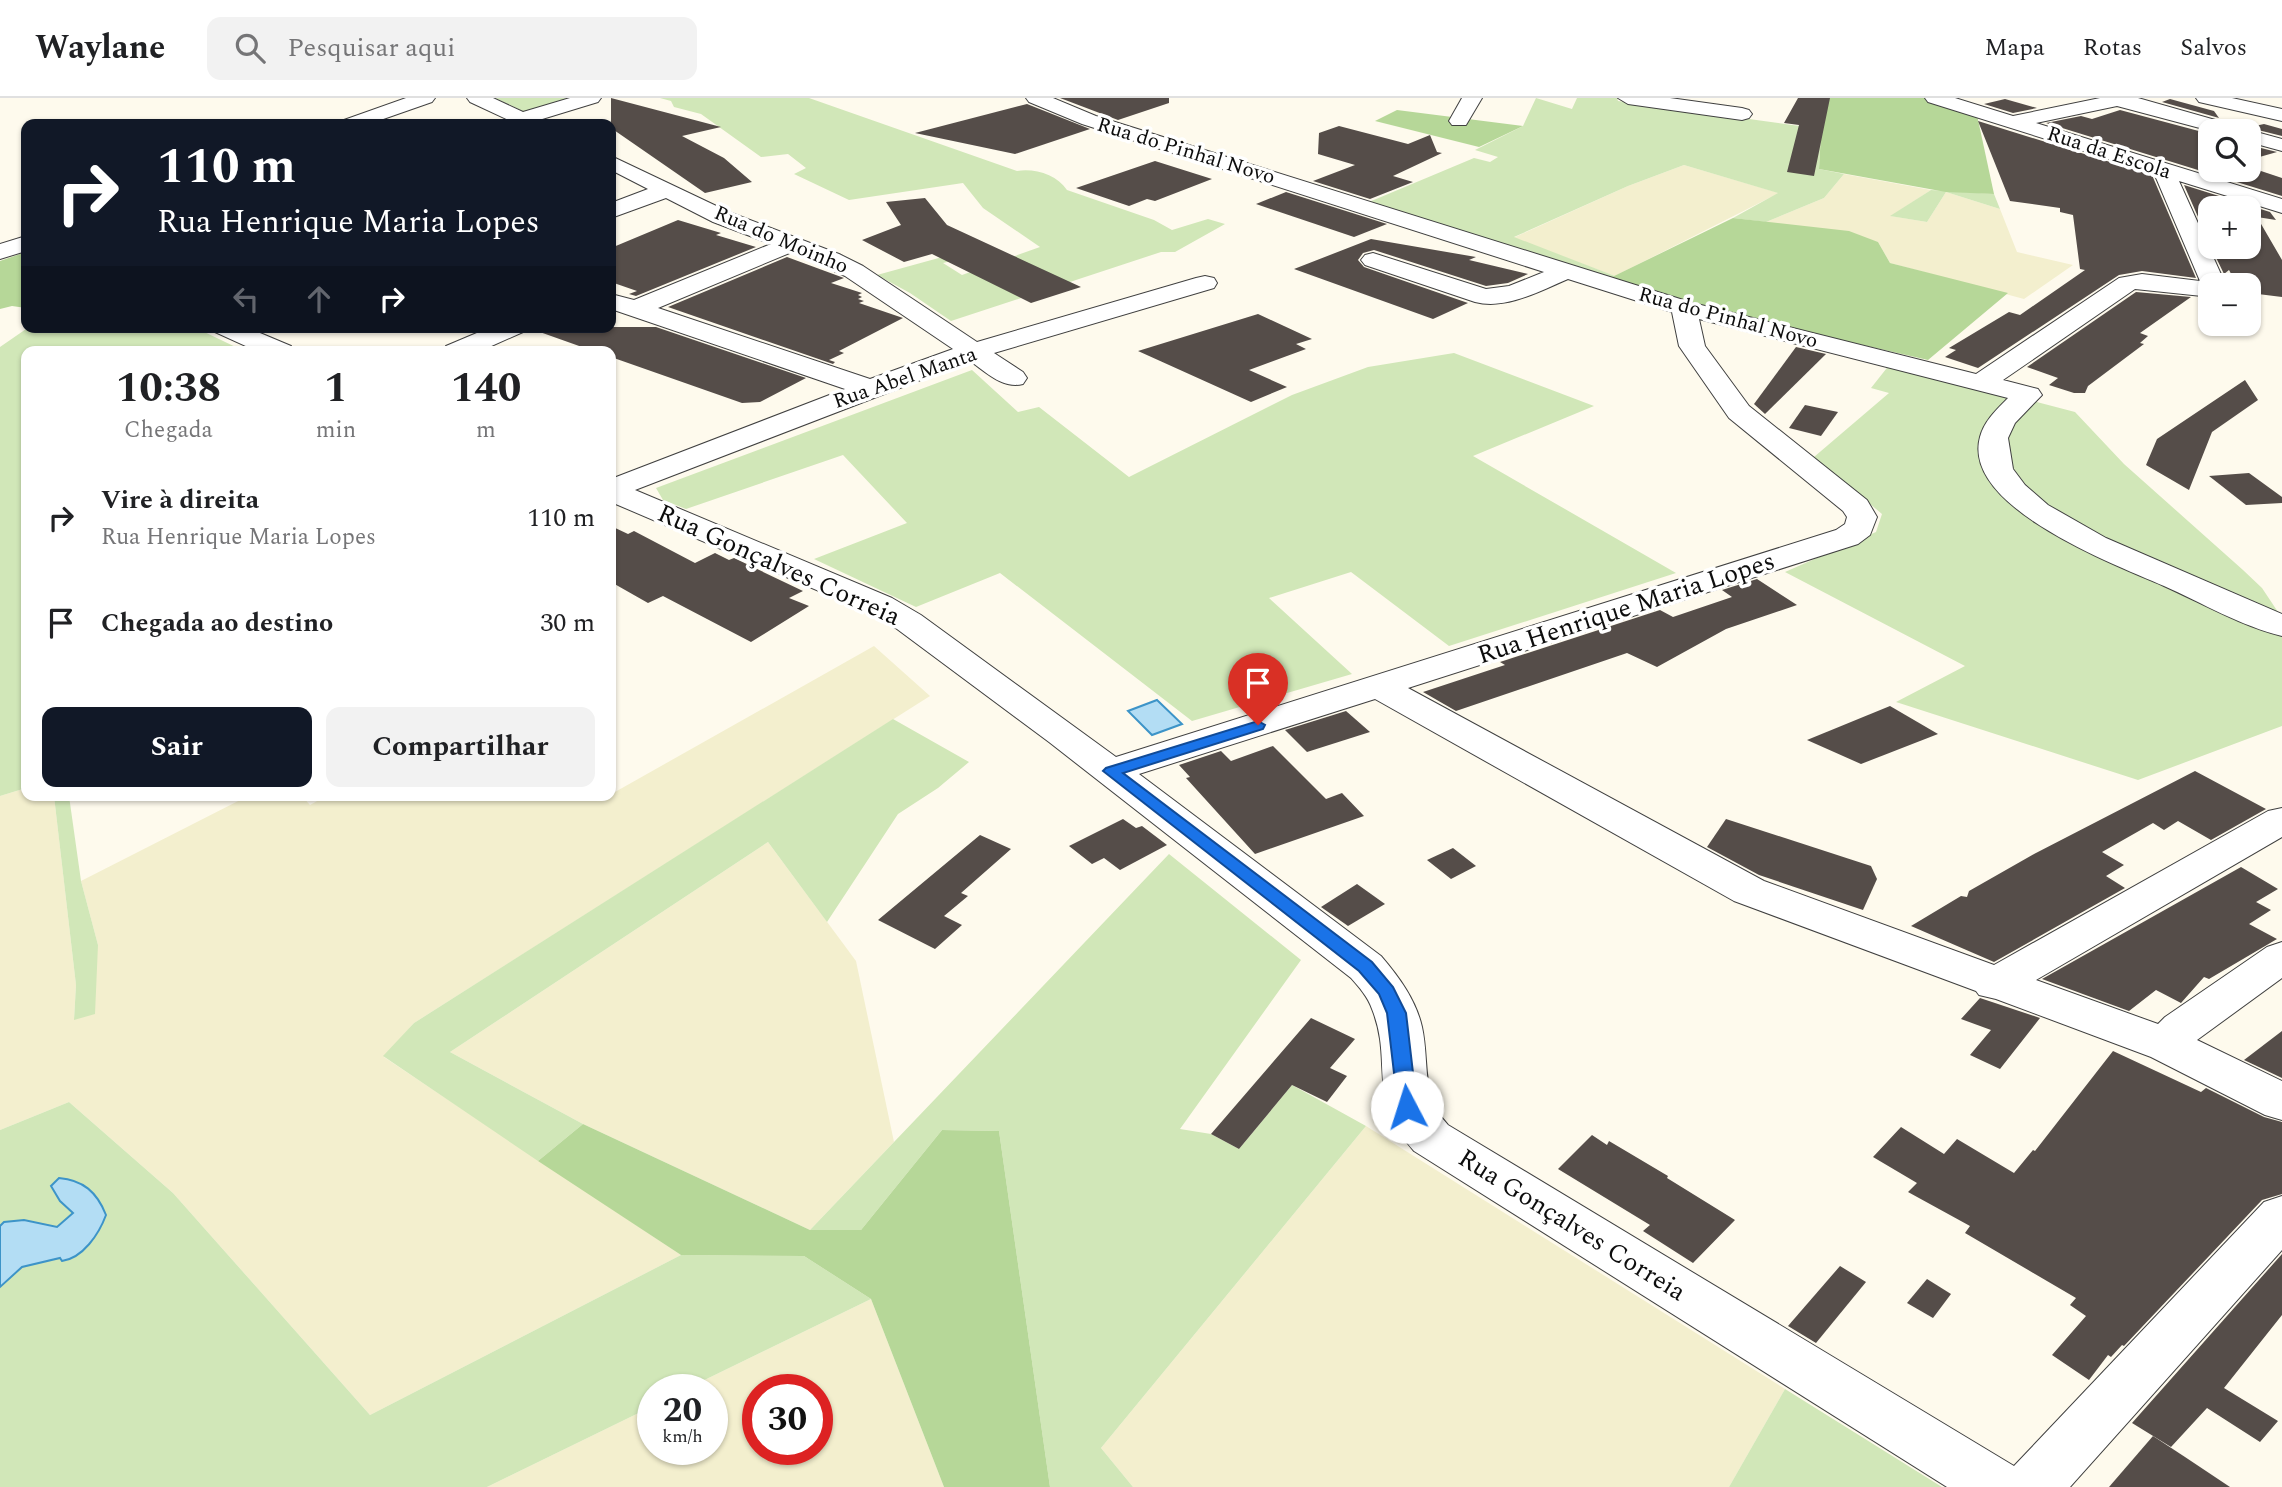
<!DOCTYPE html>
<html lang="pt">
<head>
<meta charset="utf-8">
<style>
	body { margin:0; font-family:Spectral,serif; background:#f2f2f2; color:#202124; height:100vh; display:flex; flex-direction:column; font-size:26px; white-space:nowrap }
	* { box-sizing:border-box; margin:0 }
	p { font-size:23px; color:#757577 }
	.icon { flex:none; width:38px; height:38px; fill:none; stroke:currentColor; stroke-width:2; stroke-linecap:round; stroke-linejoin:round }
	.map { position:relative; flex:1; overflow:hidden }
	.sheet { position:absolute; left:21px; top:248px; width:595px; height:455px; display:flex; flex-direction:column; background:#fff; border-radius:14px; box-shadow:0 2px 5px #0004 }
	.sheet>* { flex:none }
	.banner { position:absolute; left:21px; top:21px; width:595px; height:214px; border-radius:14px; box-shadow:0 2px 5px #0004; background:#111827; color:#fff; overflow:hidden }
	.controls { position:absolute; left:2198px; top:21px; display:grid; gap:14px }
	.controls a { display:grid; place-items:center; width:63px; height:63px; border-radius:14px; background:#fff; box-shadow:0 2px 5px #0004; font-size:35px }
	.speed { position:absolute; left:637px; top:1276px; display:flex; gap:14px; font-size:35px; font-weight:700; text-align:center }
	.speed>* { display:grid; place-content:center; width:91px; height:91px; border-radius:50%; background:#fff; box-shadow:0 2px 5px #0004; line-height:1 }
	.speed small { font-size:18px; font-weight:400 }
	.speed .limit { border:10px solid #d22; background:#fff; color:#111 }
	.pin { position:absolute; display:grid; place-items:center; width:60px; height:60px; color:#fff; margin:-72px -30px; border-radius:50% 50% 50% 0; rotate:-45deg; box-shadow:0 0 7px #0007 }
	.pin .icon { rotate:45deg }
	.me { position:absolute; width:77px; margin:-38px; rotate:355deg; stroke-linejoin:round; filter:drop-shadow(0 0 5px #0008) }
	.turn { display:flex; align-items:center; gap:24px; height:147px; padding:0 21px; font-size:32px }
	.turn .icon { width:91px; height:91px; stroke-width:2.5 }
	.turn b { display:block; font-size:49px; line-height:60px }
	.lanes { display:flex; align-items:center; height:66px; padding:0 21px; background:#0003; justify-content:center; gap:35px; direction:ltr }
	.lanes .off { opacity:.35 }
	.eta { display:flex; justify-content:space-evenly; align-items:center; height:119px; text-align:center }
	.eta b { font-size:42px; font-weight:700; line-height:49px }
	.button { display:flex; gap:14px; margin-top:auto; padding:14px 21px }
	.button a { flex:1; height:80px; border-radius:14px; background:#111827; color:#fff; font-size:28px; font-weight:700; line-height:80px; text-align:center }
	.button a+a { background:#f2f2f2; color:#202124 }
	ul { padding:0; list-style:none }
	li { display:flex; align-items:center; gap:21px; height:105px; padding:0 21px }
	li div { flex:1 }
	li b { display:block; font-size:26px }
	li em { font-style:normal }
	header { display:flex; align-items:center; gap:42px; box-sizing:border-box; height:98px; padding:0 35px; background:#fff; border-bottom:2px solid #e0e0e0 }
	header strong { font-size:33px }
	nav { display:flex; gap:38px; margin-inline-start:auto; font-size:24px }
	.search { width:490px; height:63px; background:#f2f2f2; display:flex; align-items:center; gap:18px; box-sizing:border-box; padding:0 24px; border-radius:14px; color:#757577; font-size:26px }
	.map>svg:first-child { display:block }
	.farmland { fill:#f3efce; fill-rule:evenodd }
	.green { fill:#d1e7b8 }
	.forest { fill:#b6d798 }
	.water { fill:#b3ddf4; stroke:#3d94c8; stroke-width:2 }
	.building { fill:#554d49 }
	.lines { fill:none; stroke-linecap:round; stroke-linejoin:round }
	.minor-casing { stroke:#404040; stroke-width:2 }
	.minor { fill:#fff; fill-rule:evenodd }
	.route { fill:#1a73e8; stroke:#114b97; stroke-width:2 }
	.labels { text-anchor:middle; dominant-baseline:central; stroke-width:7; stroke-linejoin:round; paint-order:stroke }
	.far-street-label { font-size:21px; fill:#0d0d0d; stroke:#fff }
	.street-label { font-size:26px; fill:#0d0d0d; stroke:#fff }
</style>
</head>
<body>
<header>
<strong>Waylane</strong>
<div class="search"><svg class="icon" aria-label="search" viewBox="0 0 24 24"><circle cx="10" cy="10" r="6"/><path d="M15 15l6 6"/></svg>Pesquisar aqui</div>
<nav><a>Mapa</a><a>Rotas</a><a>Salvos</a></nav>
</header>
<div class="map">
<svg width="2282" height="1389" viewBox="0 0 2282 1389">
	<rect width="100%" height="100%" fill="#fefaed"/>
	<!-- farmland -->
	<g class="farmland">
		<path d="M1684,67L1779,95L1615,178L1513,140L1628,88Z"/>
		<path d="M1844,76L1931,92L1891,118L1927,124L1946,94L2000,111L2017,154L2073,167L2024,201L1890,165L1878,144L1766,124L1824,100Z"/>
		<path d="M874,548L930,598L414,925L384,959L681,1157L370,1317L173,1095L69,1004L0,1032V698L26,690V698H54L76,887L74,921L98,847L81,783L248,698H302L310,707L326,698H611V691L615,694Z"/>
		<path d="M768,744L856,863L894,1044L810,1132L583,1026L450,954Z"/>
		<path d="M1366,1028L1785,1291L1729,1389H1133L1101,1350Z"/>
		<path d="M871,1201L944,1389H487L653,1308V1351H712V1292L686,1291ZM758,1292H817V1351H758Z"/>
	</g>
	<!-- green -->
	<g class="green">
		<path d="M495,0H583L529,16Z"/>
		<path d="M660,0H809L1017,73C1035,70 1057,77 1067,92L1154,122L1172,132L1208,121L1225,126L1175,154H1161L951,223L910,195L877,177L975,150L988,154L943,165L962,177L1040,149L983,110L963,85L849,102L794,76L806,70L788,56L761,59L701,16L674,9L671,3Z"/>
		<path d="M1536,0L1572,11L1577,0H1617L1618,3L1821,31L1819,71L1844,76L1824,100L1766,124L1733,120L1778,95L1684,67L1628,88L1514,139L1615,178L1608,181L1369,104L1474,60L1490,64L1498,59L1475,52L1523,28Z"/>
		<path d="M1931,92L1994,96L2000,111L1946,94L1927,124L1890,118Z"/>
		<path d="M29,229H194L246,254H26V690L0,698V249Z"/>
		<path d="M1454,255L1594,308L1473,358L1676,475L1449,548L1351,474L1269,500L1352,576L1192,623L1000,475L916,509L814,461L907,425L843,357L686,411L663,402L656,390L972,272L1018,314L1039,309L1129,379L1292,297L1368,269Z"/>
		<path d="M1890,266L2075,314L2124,366L2243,472L2262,490L2282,520V628L2138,682L1896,604L1965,568L1785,474L1876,434L1882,416L1814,359L1889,295L1871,290Z"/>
		<path d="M893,621L969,664L938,690L898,716L827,824L768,744L450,954L583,1026L538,1063L383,958L414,925Z"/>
		<path d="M54,698H69L81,783L98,847L95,916L74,922L76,887Z"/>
		<path d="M1169,756L1301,862L1180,1031L1211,1036L1239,1051L1292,987L1366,1028L1101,1350L1133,1389H1050L999,1033L942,1032L861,1132H810Z"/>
		<path d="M69,1004L173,1095L370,1317L681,1157L804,1158L871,1201L686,1291L653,1292V1308L487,1389H0V1032Z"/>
		<path d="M1785,1291L1942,1389H1729Z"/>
	</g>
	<!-- forest -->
	<g class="forest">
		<path d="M1823,0H1924L1977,17L1994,96L1946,94L1819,71Z"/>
		<path d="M1397,12L1523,28L1479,49L1375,23Z"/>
		<path d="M1733,120L1849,133L1878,144L1890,165L2008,195L1928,262L1715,213L1608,181Z"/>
		<path d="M23,155L26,156V210L12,208L0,211V163Z"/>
		<path d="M583,1026L810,1132H861L942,1032L999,1033L1050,1389H944L871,1201L804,1158L681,1157L538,1063Z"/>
	</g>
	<!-- water -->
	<g class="water">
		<path d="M1157,602L1182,626L1152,637L1128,613Z"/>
		<path d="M59,1080C83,1082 97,1094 106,1117C99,1136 83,1160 62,1163L60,1160L22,1169L0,1189V1128L4,1124L24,1122L57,1129L73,1115L60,1103L51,1088Z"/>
	</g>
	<!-- building -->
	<g class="building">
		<path d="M611,0L721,29L682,38L724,60L752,84L705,95L611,30Z"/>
		<path d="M1060,0H1169V5L1118,22Z"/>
		<path d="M1798,0H1830L1814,78L1787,74L1799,27L1784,25Z"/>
		<path d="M2005,1L2037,10L2013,15L1984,6Z"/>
		<path d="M2170,1L2214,13L2219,20L2162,4Z"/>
		<path d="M1027,6L1090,31L1015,56L915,35Z"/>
		<path d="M2120,12L2210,36V72H2249V69L2282,80V98L2046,25L2081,18L2092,21Z"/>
		<path d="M1978,23L2152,77L2196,180L2142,173L2119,177L1978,270L1945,259L1956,252L1949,250L2009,214L2020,217L2085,172L2080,171L2073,117L2060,114V110L2010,103Z"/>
		<path d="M2247,26L2255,28L2264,26L2282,31V38L2242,28Z"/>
		<path d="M1339,28L1408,46L1430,37L1437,54L1442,55L1393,78L1413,84L1370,101L1313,83L1355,67L1318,56L1319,35Z"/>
		<path d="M2249,47L2277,54L2249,62Z"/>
		<path d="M1155,63L1212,81L1155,103L1147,101L1129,108L1076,90Z"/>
		<path d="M2184,87L2270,114L2276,122L2257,119L2282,162V199L2258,196L2255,190H2249V187H2237L2229,172L2224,176L2211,149H2249V110H2210V146Z"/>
		<path d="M1286,94L1387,126L1354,139L1256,106Z"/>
		<path d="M925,100L947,127L1081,189L1031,205L932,156L904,164L862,142L901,127L886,104Z"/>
		<path d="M678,122L721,135L716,137L756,149L636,198L629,196L637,193L611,184V150Z"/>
		<path d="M1371,141L1476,159L1469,162L1528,176L1508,185L1486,188L1374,152L1363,155L1358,162L1364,169L1468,205L1433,221L1294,171Z"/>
		<path d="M787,159L844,180L831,185L862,195L858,197L862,199L858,201L864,203L859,205L903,220L839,253L844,255L829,262L835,264L833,266L668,209Z"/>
		<path d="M2136,194L2191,199L2140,235L2148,238L2140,245L2144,246L2088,288L2085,295H2074L2049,287L2058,280L2027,269Z"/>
		<path d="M1258,216L1312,241L1296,246L1306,251L1249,272L1287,289L1251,304L1138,253Z"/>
		<path d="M538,229H656L806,280L760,304L742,305L611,259V254H596L537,233Z"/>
		<path d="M1796,249L1826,256L1765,316L1754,306Z"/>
		<path d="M2245,282L2258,302L2212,334L2189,392L2146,367L2157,341Z"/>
		<path d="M1805,307L1838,314L1821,338L1789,330Z"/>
		<path d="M2249,375L2282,399V405L2246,407L2209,378Z"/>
		<path d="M611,428L628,436L634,433L695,465L715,455L729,462L734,460L803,493L789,500L809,508L751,544L663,498L648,505L611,484Z"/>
		<path d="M1757,481L1797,507L1726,531L1657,569L1627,555L1456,613L1423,594L1505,567L1500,564L1660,512L1673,519L1732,499L1722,492Z"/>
		<path d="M1890,608L1938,636L1861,666L1807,642Z"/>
		<path d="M1346,613L1370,634L1307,654L1285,632Z"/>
		<path d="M1273,648L1326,701L1342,695L1364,718L1255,756L1186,680L1190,679L1179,667L1221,653L1231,663Z"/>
		<path d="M2195,673L2266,711L2211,742L2178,723L2164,732L2153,725L2102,754L2124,767L2106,778L2125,790L1994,864L1911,828L1961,798L1967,799L1969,793L2034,756Z"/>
		<path d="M1123,721L1136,730L1142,728L1167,747L1120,772L1104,760L1092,766L1069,748Z"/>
		<path d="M1726,721L1871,768L1877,781L1863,812L1759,777L1707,749Z"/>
		<path d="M980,737L1011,751L961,795L968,798L944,818L962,827L935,851L878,822Z"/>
		<path d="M1453,750L1476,768L1451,781L1427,762Z"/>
		<path d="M2241,769L2278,791L2256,804L2271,812L2249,826L2277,841L2209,881L2204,879L2181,905L2156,892L2129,913L2042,881Z"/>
		<path d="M1357,786L1385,806L1348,828L1321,809Z"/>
		<path d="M1980,900L2040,920L2000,971L1970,957L1991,932L1961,921Z"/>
		<path d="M1311,920L1355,941L1330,970L1347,978L1327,1004L1292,987L1239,1051L1211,1036Z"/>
		<path d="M2282,933V980L2244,962Z"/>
		<path d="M2113,953L2201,994L2206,990L2264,1019L2282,1024V1096L2262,1102L2124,1248L2122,1247L2111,1259L2108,1257L2089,1282L2052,1257L2086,1218L2070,1207L2076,1200L1965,1135L1970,1128L1908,1094L1917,1085L1873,1059L1901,1029L1944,1056L1957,1041L2014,1075L2033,1052L2035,1053Z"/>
		<path d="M1592,1037L1607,1047L1609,1043L1668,1078L1667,1080L1735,1122L1693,1165L1643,1133L1650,1127L1558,1071Z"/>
		<path d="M2282,1156V1217L2224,1290L2278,1323L2260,1344L2207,1310L2171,1349L2132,1325Z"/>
		<path d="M1840,1168L1866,1184L1816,1245L1788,1228Z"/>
		<path d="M1927,1181L1951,1196L1933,1220L1907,1205Z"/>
		<path d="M2153,1338L2185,1359L2230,1389H2109Z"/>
	</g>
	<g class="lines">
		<!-- minor casing -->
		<g class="minor-casing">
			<g id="minor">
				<path d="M406,0H435L432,4L369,26H341L344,22Z"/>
				<path d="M467,0H493L523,14L570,0H601L598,4L539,22L542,26H517L470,4Z"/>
				<path d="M1026,0H1053L1096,18L1693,205L1976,276L2119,180L2142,176L2200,183L2154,75L1928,4L1925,0H1955L2013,18L2100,0H2138L2240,29L2243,33H2211L2117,8L2036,25L2282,101V115L2179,83L2224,183L2223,187H2210V196L2202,198L2135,191L2003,282L2038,291L2042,297L2015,325L2008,340L2013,371L2025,387L2048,407L2106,440L2282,516V538C2241,528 2202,505 2164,488C2116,467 1961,409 1980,339C1984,323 1997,311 2008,300L1699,221L1705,248L1749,308L1867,402L1877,419L1870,437L1858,446L1408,590L1764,783L1994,867L2268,713L2282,710V739L2036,882L2158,926L2165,919L2267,849L2282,844V880L2197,942L2282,983V1022L2265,1017L2151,959L1996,901L1979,897L1976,893L1734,803L1375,601L1139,676L1381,858C1399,879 1416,902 1422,929C1430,966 1420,997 1448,1027L2014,1368L2264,1104L2282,1098V1152L2070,1389H1947L1414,1053C1365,998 1394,966 1372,911C1368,899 1359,889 1351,880L1049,644L897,531L868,514L611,404V381L845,291L611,211V196L634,202L771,146L713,124L666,100L611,120V105L648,91L611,72V58L729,114L839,156L863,168L977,244L1196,180L1205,178L1214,180L1217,185L1214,190L994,255L1023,274L1027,280L1023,286C1002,291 986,274 970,263L635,392L892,500L921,517L1116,659L1836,432L1845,426L1847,419L1843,413L1729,320L1679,248L1672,214L1568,181C1540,193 1506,212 1475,204L1365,167L1361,162L1365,157L1373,155L1486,191L1509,188L1544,174L1082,26L1029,4ZM792,154L845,178L953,251L870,281L658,210Z"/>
				<path d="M1462,0H1482L1466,27H1452L1449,23Z"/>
				<path d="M1618,0H1670L1742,10L1749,12L1752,16L1749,20L1742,22L1628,6Z"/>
				<path d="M2196,0H2232L2282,11V23L2199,4Z"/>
				<path d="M2249,32L2282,41V53L2249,44V33H2244Z"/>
				<path d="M26,138V153L0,161V146Z"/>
				<path d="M211,229H246L291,248L295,254H259L215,234Z"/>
				<path d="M491,229H527L523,234L478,254H442L446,248Z"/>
			</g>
		</g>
		<!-- minor -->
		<use href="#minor" class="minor"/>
	</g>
	<!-- route -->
	<path class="route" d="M1258,623L1265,627L1263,631L1123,675L1372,864L1393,889L1406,915L1417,1009L1414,1014L1407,1016L1400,1014L1398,1009L1387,915L1379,896L1359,873L1103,673L1106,670Z"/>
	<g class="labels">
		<!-- far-street labels -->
		<g class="far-street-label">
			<text transform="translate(1186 53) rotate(17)">Rua do Pinhal Novo</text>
			<text transform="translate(2109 55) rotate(18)">Rua da Escola</text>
			<text transform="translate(781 142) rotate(23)">Rua do Moinho</text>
			<text transform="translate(1728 220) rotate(15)">Rua do Pinhal Novo</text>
			<text transform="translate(905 280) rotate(-19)">Rua Abel Manta</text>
		</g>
		<!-- street labels -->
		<g class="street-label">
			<text transform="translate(779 467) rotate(24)">Rua Gonçalves Correia</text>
			<text transform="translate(1626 510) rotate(-18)">Rua Henrique Maria Lopes</text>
			<text transform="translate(1572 1127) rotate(32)">Rua Gonçalves Correia</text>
		</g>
	</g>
</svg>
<div class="controls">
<a><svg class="icon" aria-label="search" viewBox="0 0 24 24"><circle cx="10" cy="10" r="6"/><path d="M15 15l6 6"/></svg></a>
<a>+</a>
<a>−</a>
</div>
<div class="speed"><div>20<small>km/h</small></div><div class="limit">30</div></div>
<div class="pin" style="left:1258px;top:627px;background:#d93025"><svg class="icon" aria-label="arrive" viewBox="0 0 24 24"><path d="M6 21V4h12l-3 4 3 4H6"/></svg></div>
<svg class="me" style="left:1407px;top:1009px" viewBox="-20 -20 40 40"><circle r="19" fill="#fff"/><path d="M0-13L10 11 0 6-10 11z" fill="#1a73e8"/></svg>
<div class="banner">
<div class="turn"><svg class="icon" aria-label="right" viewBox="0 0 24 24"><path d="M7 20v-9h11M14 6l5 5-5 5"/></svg><div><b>110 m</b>Rua Henrique Maria Lopes</div></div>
<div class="lanes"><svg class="icon off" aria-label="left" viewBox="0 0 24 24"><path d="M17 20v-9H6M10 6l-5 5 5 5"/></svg><svg class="icon off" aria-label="ahead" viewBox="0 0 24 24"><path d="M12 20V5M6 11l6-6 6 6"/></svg><svg class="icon" aria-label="right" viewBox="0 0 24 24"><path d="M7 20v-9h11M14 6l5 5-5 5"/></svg></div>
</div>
<section class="sheet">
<div class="eta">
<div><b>10:38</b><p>Chegada</p></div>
<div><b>1</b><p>min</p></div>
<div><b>140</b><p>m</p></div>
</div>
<ul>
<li><svg class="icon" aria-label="right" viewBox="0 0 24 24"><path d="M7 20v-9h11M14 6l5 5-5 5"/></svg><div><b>Vire à direita</b><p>Rua Henrique Maria Lopes</p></div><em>110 m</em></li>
<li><svg class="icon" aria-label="arrive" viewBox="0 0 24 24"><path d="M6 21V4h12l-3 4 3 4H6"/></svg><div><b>Chegada ao destino</b></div><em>30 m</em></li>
</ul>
<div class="button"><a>Sair</a><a>Compartilhar</a></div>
</section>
</div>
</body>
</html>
